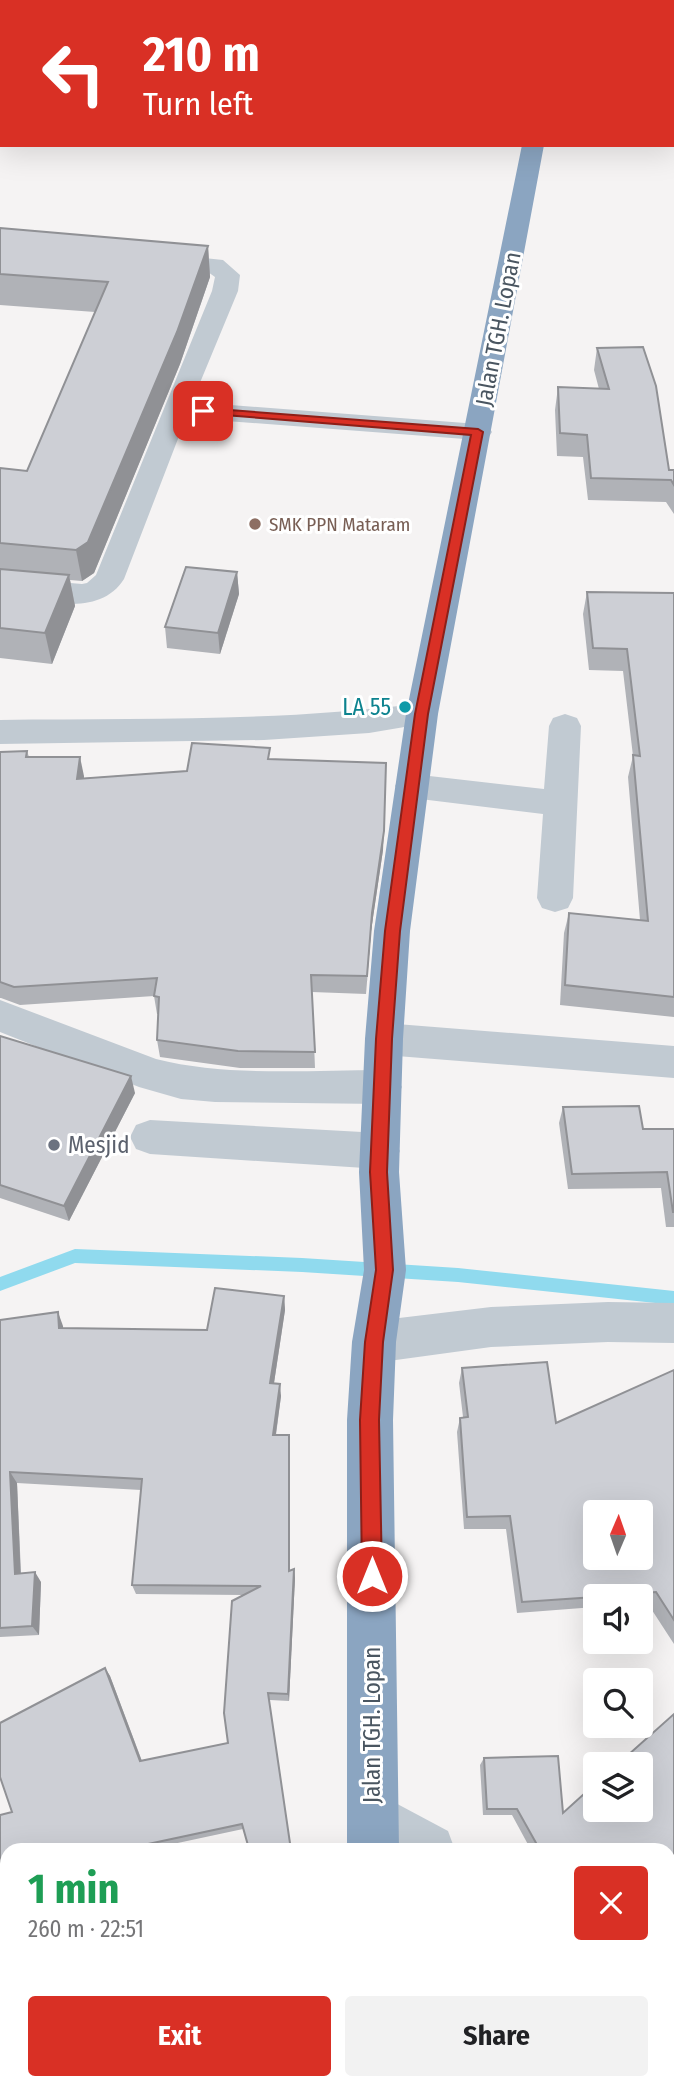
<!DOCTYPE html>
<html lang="en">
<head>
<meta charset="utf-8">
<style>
	body { margin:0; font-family:"Fira Sans Condensed",sans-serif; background:#f2f2f2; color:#202124; height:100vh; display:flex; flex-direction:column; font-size:26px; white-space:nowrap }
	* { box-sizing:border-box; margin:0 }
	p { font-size:23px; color:#757577 }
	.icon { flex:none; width:38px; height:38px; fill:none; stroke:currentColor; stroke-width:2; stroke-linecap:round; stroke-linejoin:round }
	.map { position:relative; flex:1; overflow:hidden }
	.drawer { position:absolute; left:0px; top:1843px; width:676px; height:247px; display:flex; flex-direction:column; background:#fff; border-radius:21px 21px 0 0; box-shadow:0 7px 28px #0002 }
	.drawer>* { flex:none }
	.banner { position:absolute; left:0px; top:0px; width:676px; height:147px; box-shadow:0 7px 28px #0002; background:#d93025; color:#fff; overflow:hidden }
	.needle { width:46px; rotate:2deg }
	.tools { position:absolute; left:583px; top:1500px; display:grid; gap:14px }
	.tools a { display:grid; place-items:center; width:70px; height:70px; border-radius:7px; background:#fff; box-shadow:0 7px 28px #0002; font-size:35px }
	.pin { position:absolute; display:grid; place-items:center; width:60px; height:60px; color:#fff; margin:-30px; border-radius:14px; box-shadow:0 4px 10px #0006 }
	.me { position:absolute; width:77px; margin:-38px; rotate:0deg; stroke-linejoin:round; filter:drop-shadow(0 0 5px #0008) }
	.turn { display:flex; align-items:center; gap:24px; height:147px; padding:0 28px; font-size:32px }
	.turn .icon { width:91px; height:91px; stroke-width:2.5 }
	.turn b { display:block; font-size:49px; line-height:60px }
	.round { display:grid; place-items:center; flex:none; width:74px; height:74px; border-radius:7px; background:#f2f2f2 }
	.overview { display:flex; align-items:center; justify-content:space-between; height:119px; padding:0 28px }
	h1 { font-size:42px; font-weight:700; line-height:52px; color:#1e9e55 }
	.action { display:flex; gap:14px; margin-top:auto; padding:14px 28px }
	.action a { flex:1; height:80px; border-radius:7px; background:#d93025; color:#fff; font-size:28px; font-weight:700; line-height:80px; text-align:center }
	.action a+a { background:#f2f2f2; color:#202124 }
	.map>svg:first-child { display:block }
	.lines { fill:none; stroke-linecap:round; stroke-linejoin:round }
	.stream { fill:#90daee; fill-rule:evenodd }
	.minor { fill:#c1cad2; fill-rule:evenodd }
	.highway { fill:#8ba5c1; fill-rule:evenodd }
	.wall { fill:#b0b2b7 }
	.shaded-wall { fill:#909195 }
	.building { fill:#cdcfd5; stroke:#909195; stroke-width:2; fill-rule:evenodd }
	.route { fill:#d93025; stroke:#8d1f18; stroke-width:2 }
	.education-dot { fill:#8d6e63; stroke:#fff; stroke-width:2.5 }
	.culture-dot { fill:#0f9aa8; stroke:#fff; stroke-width:2.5 }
	.worship-dot { fill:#6b7280; stroke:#fff; stroke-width:2.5 }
	.labels { text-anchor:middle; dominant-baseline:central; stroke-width:6; stroke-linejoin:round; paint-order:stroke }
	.far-education-label { font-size:19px; fill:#785e54; stroke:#fff; text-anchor:start }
	.street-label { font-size:23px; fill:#4a5661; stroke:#fff }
	.culture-label { font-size:23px; fill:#0d838f; stroke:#fff; text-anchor:end }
	.worship-label { font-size:23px; fill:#5b616d; stroke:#fff; text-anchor:start }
</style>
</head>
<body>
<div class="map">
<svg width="674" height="2089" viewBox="0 0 674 2089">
	<rect width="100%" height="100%" fill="#f5f3f3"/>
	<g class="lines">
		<!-- stream -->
		<path class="stream" d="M75,1249L302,1258L458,1268L674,1291V1305L458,1282L302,1272L75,1263L0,1291V1277Z"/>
		<!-- minor -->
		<g class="minor">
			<path d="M157,253L223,260L240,275L238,291L192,402L478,424L488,426L492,432L488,438L478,440L186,418L124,579C99,619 40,600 0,597V577L82,584L87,583L96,575L212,291L215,277L208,272L148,265L145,260L148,255Z"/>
			<path d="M422,703L434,706L438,714L434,722L369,733L264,740L0,744V720C141,718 282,722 422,703Z"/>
			<path d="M565,714L577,718L581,726L573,898L568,908L555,912L542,908L537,898L543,814L412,798L400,795L395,786L400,777L412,774L544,789L549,726L553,718Z"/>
			<path d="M0,1000L156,1059C227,1077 309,1070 382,1070L396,1075L402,1087L396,1099L382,1104L215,1102L181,1099L139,1087L0,1032Z"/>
			<path d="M384,1023L674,1046V1078L384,1055L370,1050L365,1039L370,1028Z"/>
			<path d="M150,1120L380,1133L394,1139L400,1151L394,1163L380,1169L150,1154L136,1149L130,1137L136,1125Z"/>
			<path d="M608,1302L674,1303V1343L608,1342L491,1347L374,1363L359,1357L352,1342L359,1327L374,1321L491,1307Z"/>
			<path d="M373,1791L448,1831L455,1850H378L354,1836L347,1817L354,1798Z"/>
			<path d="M668,1995L674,1997V2055L668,2053Z"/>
		</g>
		<!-- highway -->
		<g class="highway">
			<rect x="553" y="0" width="20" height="2"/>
			<path d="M522,145H544L438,714L410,931L403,1039L399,1172L406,1270L396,1342L393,1420L399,1850H347V1420L352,1342L364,1270L359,1172L365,1039L374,931L406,714Z"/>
			<rect x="350" y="2082" width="58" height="7"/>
		</g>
	</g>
	<!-- wall -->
	<g class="wall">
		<path d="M0,228L208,246L210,277L180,364L94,573L82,581L70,580L75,606L52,664L0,658V468L27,471L95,312L0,305Z"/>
		<path d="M597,348L669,470H674V514L666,502L588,500L583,457L557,456L555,410L558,387L599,389L594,370Z"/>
		<path d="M237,572L239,594L220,654L167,648L165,627Z"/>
		<path d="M587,592L674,593V1017L560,1005L564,933L569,913L640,920L628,777L633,756L623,671L589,670L583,614Z"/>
		<path d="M27,751L29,757L84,776V778L187,771L271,760L383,850L371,931L366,994L312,992L315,1068H240L160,1057L157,1040L158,1014H157L154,996L20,1005L1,998H0V752Z"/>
		<path d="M0,1036L135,1093L69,1221L0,1198Z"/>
		<path d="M563,1107L643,1129H674V1227H666L661,1188L568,1189L559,1123Z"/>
		<path d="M284,1296L285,1310L274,1383L281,1396L276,1435H289L290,1446V1571L294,1569L295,1578L289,1701L270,1700L249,1849L243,1829L145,1850H7V1878L0,1880V1815L12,1812L105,1668L110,1676L142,1761L228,1743L243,1595L136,1594L132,1585L141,1490L17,1483L21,1573L41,1582L39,1635L0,1637V1320L63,1326V1328L207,1330Z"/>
		<path d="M462,1368L556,1423L674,1370V1644L648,1604H640V1596H595V1607L517,1613L506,1529H464L457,1432L460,1418L463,1417L459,1383Z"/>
		<path d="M674,1714V1926L668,1918V1850H531L512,1815H483L480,1765L484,1758L563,1813Z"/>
	</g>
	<!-- shaded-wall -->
	<g class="shaded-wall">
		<path d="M208,246L210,277L180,364L94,573L82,581L76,550Z"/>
		<path d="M237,572L239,594L220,654L218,633Z"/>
		<path d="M69,575L75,606L52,664L45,633Z"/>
		<path d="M80,757L84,776L81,798L77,779Z"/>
		<path d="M384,831L383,850L371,931L366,994L372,913Z"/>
		<path d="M131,1076L135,1093L69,1221L64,1206Z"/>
		<path d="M284,1296L285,1310L272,1396L270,1383Z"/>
		<path d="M58,1312L63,1326L64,1342L59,1328Z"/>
		<path d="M280,1384L281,1396L274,1447L273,1435Z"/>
		<path d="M289,1435L290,1446V1581L289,1571Z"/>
		<path d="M10,1472L17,1483L21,1583L15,1574Z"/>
		<path d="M294,1569L295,1578L289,1701L288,1694Z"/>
		<path d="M35,1572L41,1582L39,1635L32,1626Z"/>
		<path d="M105,1668L110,1676L144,1767L140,1761Z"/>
	</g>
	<!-- building -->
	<g class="building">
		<path d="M0,228L208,246L177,332L88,542L76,550L0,543V468L27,471L108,282L0,274Z"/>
		<path d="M643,347L656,386L669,470H674V485L671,480L591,478L587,435L560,433L558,387L609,389L597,348Z"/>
		<path d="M186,567L237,572L218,633L165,627Z"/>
		<path d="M0,569L69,575L45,633L0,628Z"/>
		<path d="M587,592L674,593V997L565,985L569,913L648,921L633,755L640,756L627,649L593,648Z"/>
		<path d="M192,743L270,748L268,759L386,763L384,831L372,913L367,976L311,975L315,1052L238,1051L157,1040L159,997L154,996L157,978L14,987L0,982V752L27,751L26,757H80L77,779L187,771Z"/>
		<path d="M0,1036L131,1076L64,1206L0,1185Z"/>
		<path d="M639,1106L643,1129H674V1212H673L667,1172L572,1174L563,1107Z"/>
		<path d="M215,1288L284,1296L270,1383L280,1384L273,1435H289V1571L294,1569L288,1694L268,1693L291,1850H247L249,1849L242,1824L120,1850H7V1873L0,1875V1815L12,1812L0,1777V1723L105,1668L140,1761L228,1743L224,1713L232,1601L261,1586L132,1585L142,1479L10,1472L15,1574L35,1572L32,1626L0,1628V1320L58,1312L59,1328L207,1330Z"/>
		<path d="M547,1362L556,1423L674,1370V1620L656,1592L595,1596V1597L522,1602L510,1516L467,1517L460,1418L468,1417L462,1368ZM595,1512H640V1558H595Z"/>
		<path d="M674,1714V1908L670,1901L668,1902V1850H540L517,1809H487L484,1758L558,1756L563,1813L595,1784V1810H640V1764H618Z"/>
		<path d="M45,2082H306L307,2089H47Z"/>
	</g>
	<!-- route -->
	<path class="route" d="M203,408L478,429L483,432L428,714L400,931L392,1039L387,1172L393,1270L383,1342L379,1420L382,1576L379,1583L372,1585L365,1583L362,1576L360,1420L365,1342L376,1270L370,1172L376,1039L385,931L415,714L471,435L199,413V409Z"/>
	<!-- markers -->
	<circle class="education-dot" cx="255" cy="524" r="7"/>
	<circle class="culture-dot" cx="405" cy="707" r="7"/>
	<circle class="worship-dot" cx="54" cy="1145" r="7"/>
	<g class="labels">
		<!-- far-education labels -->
		<g class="far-education-label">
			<text x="269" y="524">SMK PPN Mataram</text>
		</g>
		<!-- street labels -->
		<g class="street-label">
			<text transform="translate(498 329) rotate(-79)">Jalan TGH. Lopan</text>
			<text transform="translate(372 1725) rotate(-90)">Jalan TGH. Lopan</text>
		</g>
		<!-- culture labels -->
		<g class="culture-label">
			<text x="391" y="707">LA 55</text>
		</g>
		<!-- worship labels -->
		<g class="worship-label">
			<text x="68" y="1145">Mesjid</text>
		</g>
	</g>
</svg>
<div class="tools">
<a><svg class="needle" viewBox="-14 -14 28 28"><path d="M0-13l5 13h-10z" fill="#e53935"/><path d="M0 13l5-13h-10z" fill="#757577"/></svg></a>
<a><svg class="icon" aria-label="sound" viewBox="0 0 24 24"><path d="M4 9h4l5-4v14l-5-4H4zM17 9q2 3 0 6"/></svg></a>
<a><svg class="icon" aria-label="search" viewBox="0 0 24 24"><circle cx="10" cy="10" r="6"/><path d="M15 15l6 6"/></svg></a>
<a><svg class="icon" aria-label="layers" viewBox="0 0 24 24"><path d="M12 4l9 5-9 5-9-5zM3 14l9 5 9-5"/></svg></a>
</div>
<div class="pin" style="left:203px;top:411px;background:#d93025"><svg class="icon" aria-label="arrive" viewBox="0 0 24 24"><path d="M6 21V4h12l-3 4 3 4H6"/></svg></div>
<svg class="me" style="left:372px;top:1576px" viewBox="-20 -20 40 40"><circle r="17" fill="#d93025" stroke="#fff" stroke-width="3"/><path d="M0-11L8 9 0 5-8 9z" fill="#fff"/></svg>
<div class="banner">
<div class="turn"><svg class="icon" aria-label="left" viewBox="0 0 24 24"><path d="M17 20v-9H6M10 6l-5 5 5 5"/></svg><div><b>210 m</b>Turn left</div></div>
</div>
<section class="drawer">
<div class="overview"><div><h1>1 min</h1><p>260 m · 22:51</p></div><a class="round" style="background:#d93025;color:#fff"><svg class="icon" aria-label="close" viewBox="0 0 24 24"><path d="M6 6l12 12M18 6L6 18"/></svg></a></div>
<div class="action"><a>Exit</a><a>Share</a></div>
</section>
</div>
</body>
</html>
